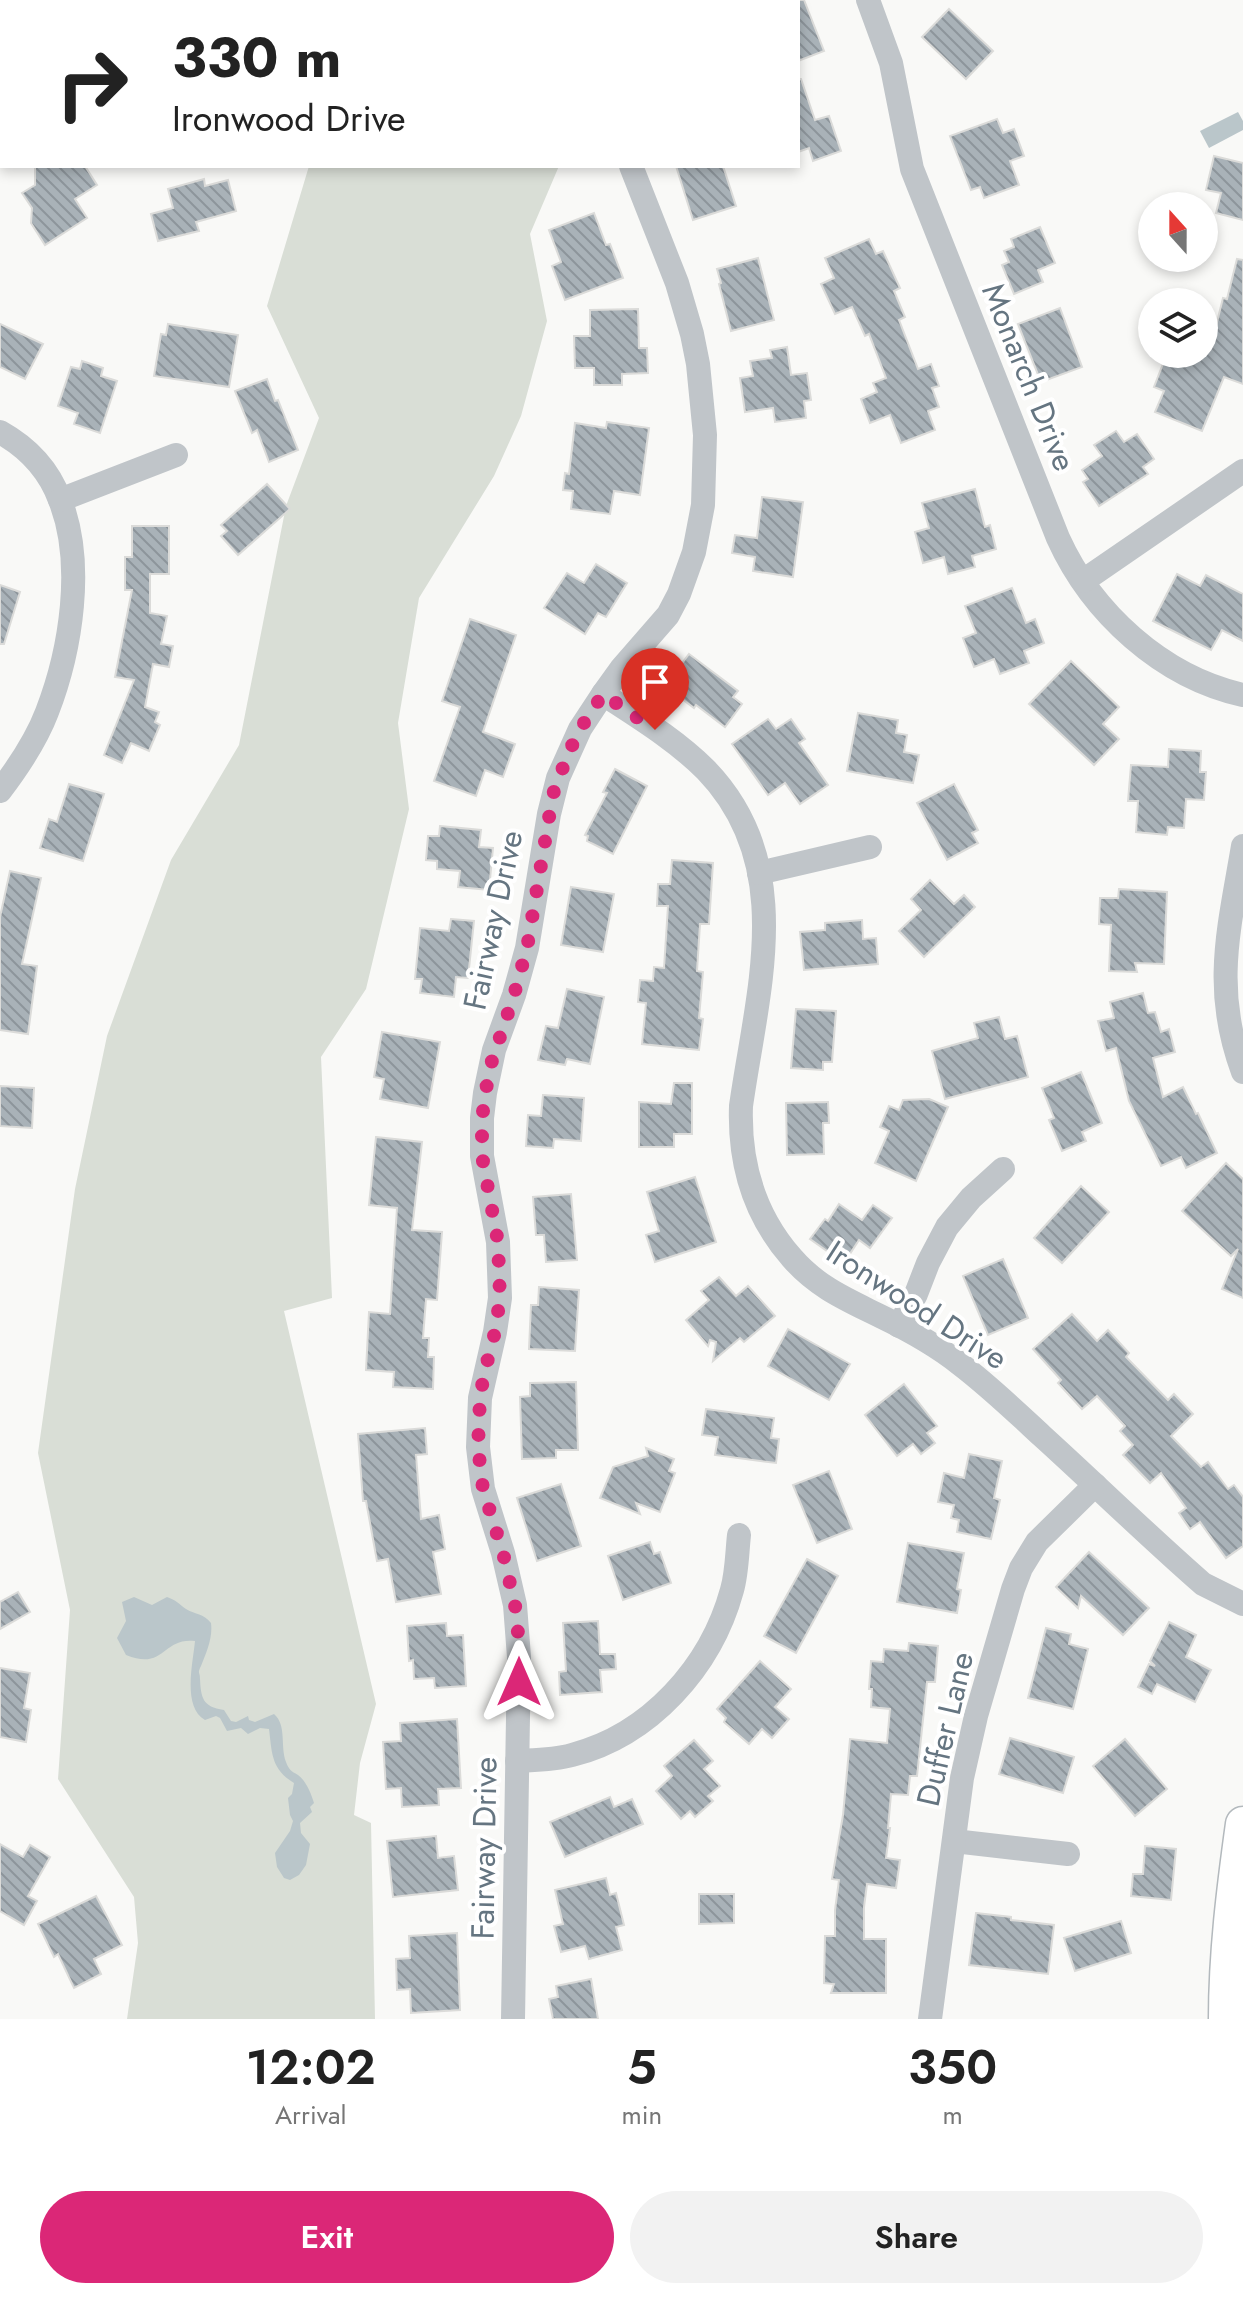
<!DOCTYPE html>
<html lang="en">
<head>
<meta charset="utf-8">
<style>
	body { margin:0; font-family:Jost,sans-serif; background:#f2f2f2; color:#222; height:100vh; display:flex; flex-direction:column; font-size:30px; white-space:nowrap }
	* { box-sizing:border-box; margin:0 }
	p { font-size:26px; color:#767676 }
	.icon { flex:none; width:44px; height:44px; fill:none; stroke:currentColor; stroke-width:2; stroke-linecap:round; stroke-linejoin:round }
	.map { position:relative; height:2019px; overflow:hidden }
	.side { display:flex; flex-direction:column; background:#fff; flex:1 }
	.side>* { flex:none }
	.top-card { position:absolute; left:0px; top:0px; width:800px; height:168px; box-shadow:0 4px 12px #0003; background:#fff; color:#222; overflow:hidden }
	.needle { width:52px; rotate:339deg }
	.controls { position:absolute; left:1138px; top:192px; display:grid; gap:16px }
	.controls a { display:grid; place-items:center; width:80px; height:80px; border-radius:50%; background:#fff; box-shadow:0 4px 12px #0003; font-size:40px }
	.pin { position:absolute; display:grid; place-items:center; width:68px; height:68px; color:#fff; margin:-82px -34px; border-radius:50% 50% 50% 0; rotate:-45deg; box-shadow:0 0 8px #0007 }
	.pin .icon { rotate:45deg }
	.me { position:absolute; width:88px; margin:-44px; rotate:0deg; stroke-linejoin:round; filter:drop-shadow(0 0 6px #0008) }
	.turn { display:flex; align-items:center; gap:28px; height:168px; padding:0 40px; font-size:36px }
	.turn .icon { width:104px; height:104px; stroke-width:2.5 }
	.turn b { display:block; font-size:56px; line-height:68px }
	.eta { display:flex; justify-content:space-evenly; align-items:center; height:136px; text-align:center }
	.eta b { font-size:48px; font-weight:600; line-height:56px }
	.action { display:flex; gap:16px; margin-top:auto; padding:16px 40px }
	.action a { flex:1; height:92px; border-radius:48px; background:#db2777; color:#fff; font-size:32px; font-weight:600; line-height:92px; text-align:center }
	.action a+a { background:#f2f2f2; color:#222 }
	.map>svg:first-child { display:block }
	.green { fill:#d9ded6 }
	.water { fill:#bac6ca }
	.building { fill:url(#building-back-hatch); stroke:#dbdbd9; stroke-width:2 }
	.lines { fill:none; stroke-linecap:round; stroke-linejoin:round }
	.secondary-casing { stroke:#b3b9bd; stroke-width:37 }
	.minor { stroke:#c0c5c9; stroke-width:24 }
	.secondary { stroke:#fff; stroke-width:34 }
	.route { stroke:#db2777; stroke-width:14; stroke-dasharray:0 25.2 }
	.labels { text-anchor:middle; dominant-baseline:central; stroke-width:8; stroke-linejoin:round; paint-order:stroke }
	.street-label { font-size:32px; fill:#657581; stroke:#fff }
</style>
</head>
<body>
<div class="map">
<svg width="1243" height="2019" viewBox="0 0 1243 2019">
	<defs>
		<pattern id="building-back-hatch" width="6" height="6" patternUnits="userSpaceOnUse" patternTransform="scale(2)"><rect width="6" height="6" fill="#a9b2b8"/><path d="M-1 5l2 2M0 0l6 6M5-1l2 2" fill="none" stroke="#8d959b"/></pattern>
	</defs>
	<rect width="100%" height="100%" fill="#f9f9f7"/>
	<!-- green -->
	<g class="green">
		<path d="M360,0H547L548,2H359Z"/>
		<path d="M309,166H559L530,234L547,321L521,416L494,476L419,598L398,723L409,809L366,989L321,1057L332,1298L284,1311L376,1704L360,1763L354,1815L371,1823L375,2019H127L138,1943L134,1897L58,1779L70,1610L38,1453L75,1189L107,1036L171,860L239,745L286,506L319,418L267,306Z"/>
	</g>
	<!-- water -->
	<g class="water">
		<path d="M1238,112L1243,121V130L1209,148L1200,131Z"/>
		<path d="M134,1597L152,1605L167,1597C176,1600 179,1604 186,1609C196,1615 203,1613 211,1623C213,1638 206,1653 201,1666C197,1674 200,1671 200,1679C201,1697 202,1707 224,1710L231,1721L236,1722L248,1716L249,1720L255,1722L274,1714C287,1725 280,1746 286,1762C289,1770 291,1771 298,1775C306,1781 311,1793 314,1803L310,1807L312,1812L300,1823L301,1833L310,1844L306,1865L299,1875L290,1880L284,1878L277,1867L275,1853L290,1831L293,1821L290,1815L288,1798L292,1794L294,1783C271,1769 272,1753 269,1729L260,1728L248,1734L241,1728L227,1731L220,1718L216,1716L205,1720C182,1707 193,1663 195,1641C162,1637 165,1671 126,1655L117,1638L126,1621L122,1602Z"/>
	</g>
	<!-- building -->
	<g class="building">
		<path d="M798,0H804L824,51L798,61Z"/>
		<path d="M949,9L993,51L966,79L922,37Z"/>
		<path d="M798,79H801L815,120L829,116L841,151L813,161L809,148L798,152Z"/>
		<path d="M997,119L1003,133L1014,129L1024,156L1010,161L1019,185L984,198L980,187L971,190L950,136Z"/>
		<path d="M1214,156L1243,163V220L1216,213L1221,193L1206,190Z"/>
		<path d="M35,166H85L97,185L75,199L87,218L45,245L31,223L32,208L22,193L35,185Z"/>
		<path d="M676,166H723L736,206L693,220Z"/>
		<path d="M204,179L205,186L228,180L236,211L196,222L199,231L158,241L151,214L173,208L168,189Z"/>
		<path d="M594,213L606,245L610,244L623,278L565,300L552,266L561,262L549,230Z"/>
		<path d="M1040,227L1055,263L1038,270L1043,282L1014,294L1002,265L1009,262L1004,251L1014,247L1011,239Z"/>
		<path d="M869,239L876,254L883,251L900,288L894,291L905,317L899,320L918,369L931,364L939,386L932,388L939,407L928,411L935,430L901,443L890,415L870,423L861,399L877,392L873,383L886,378L869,334L865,336L852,307L835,314L821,284L834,278L825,258Z"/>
		<path d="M758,258L774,320L731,331L719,284L721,283L717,269Z"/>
		<path d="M1237,259L1243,260V384L1224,377L1202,431L1155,412L1164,391L1154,387L1166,356L1184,363L1188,354H1204V331L1214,334L1223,298L1227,299Z"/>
		<path d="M1060,308L1082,367L1041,382L1018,324Z"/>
		<path d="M638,309L639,348H647L648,373L622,374V385H594V368H575L574,336H590V310Z"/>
		<path d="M0,324L43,344L25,379L0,367Z"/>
		<path d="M168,324L238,335L229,387L154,376L161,334L166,335Z"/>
		<path d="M787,347L791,375L807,373L811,400L804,401L806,418L775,422L773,408L745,412L740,378L753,376L750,361L772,358L770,350Z"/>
		<path d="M82,361L103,368L101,376L117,381L100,433L74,424L78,413L58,406L71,367L80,369Z"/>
		<path d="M267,379L275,401L278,400L298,450L269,462L257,430L252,433L235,391Z"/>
		<path d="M607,422L649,428L640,495L614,491L610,514L571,509L573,491L563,490L565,473L569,474L575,423L606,428Z"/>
		<path d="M1116,431L1124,442L1137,434L1154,459L1143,467L1148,474L1099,506L1083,482L1088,479L1082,470L1102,456L1094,445Z"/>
		<path d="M267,484L290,509L238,555L221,536L227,531L221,525Z"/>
		<path d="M975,489L985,527L990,525L996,549L972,556L975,567L948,574L944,557L923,563L915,532L929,528L922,503Z"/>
		<path d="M762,497L803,502L793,577L753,571L755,557L732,553L735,535L757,538Z"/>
		<path d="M132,526H169V574H150V613L167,616L161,644L173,646L169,667L153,664L145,707L159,712L155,722L160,725L149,751L131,743L122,763L104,755L134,680L115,677L132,590H125V557H132Z"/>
		<path d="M596,564L627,583L606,617L598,613L585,634L544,608L567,573L584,583Z"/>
		<path d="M1177,574L1200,586L1206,575L1243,594V641L1222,630L1211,650L1153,621Z"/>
		<path d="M0,585L20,592L4,644H0Z"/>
		<path d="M1012,588L1026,623L1035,619L1044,643L1024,651L1029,663L1000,674L994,659L974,667L963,638L976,633L965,606Z"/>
		<path d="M470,619L516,635L483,732L515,744L503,777L485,770L476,796L434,781L460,707L442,701Z"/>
		<path d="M689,654L738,691L733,697L742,704L725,727L696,705L694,708L665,686Z"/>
		<path d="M1071,661L1119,707L1103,724L1119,739L1094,765L1029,704Z"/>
		<path d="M858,713L898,720L896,733L907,735L904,752L919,755L913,783L847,771Z"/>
		<path d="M768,719L776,729L791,719L805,739L799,743L828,785L800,804L785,783L768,795L732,744Z"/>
		<path d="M1169,749L1201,751L1200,772H1206L1204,800L1186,799L1184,828L1168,827L1167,835L1136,832L1138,801H1128L1131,765L1168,767Z"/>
		<path d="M615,769L647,786L613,854L587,841L588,836L585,835L607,793L603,792Z"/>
		<path d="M69,784L104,794L83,861L40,848L49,819L57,822Z"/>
		<path d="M954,784L978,830L972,833L978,843L947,860L917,803Z"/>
		<path d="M440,826L481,830L479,847L493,848L489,890L458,887L460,871L437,869V861L426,860L428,836H439Z"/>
		<path d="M672,860L713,863L709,924H700L697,971L703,972L699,1018L703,1019L699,1050L642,1044L646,1003L638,1002L640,980L653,981L654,967L664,968L668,906H657L658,884H670Z"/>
		<path d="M10,871L41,878L22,964L37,966L28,1034L0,1030V917Z"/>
		<path d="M930,880L954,904L964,895L975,907L924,957L899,931L921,910L911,899Z"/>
		<path d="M571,887L614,894L603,952L561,945Z"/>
		<path d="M1119,889L1167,892L1164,964L1135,963L1137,972L1109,971L1111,925L1099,924L1100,898H1118Z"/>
		<path d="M451,919L474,921L468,978L456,977L454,997L420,993L422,979H415L420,928L449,931Z"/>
		<path d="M862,920L863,939L876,938L878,964L804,970L800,932L825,930V923Z"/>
		<path d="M567,989L604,997L590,1064L567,1059L565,1065L538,1060L546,1026L558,1028Z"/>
		<path d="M1143,993L1148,1013L1155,1012L1161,1032L1169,1029L1175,1052L1153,1058L1163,1097L1183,1087L1196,1114L1198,1113L1217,1153L1186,1168L1181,1157L1161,1166L1129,1101L1116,1048L1106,1051L1098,1021L1114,1018L1110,1002Z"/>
		<path d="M796,1009L836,1011L832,1062H823V1070L791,1068Z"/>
		<path d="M999,1017L1005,1039L1017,1036L1028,1077L945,1099L932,1051L978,1038L974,1023Z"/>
		<path d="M382,1032L440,1042L428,1108L380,1099L384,1079L374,1077Z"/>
		<path d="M1081,1072L1102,1123L1082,1132L1086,1141L1062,1151L1049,1120L1054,1118L1042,1088Z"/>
		<path d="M674,1083H692V1134H674V1147H639V1102L671,1104Z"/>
		<path d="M0,1086L34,1088L32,1128L0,1126Z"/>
		<path d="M543,1095L584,1098L581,1141L554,1139L553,1148L526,1146L528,1115L541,1116Z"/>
		<path d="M929,1099L948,1107L916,1181L875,1163L889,1131L880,1127L889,1106L899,1110L903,1100Z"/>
		<path d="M828,1102L829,1123H823L824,1154L787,1155L786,1103Z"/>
		<path d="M376,1137L422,1142L412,1230L442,1232L437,1300L426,1299L423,1338H429L428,1357H434L433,1389L393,1387L394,1372L366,1370L369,1312L390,1314L397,1208L369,1205Z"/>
		<path d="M1226,1163L1243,1179V1298L1222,1289L1238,1249L1231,1256L1182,1211Z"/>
		<path d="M695,1177L716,1242L655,1262L646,1235L659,1231L647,1192Z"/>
		<path d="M1081,1186L1109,1212L1062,1263L1034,1238Z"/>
		<path d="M571,1194L577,1260L546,1262L544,1235H536L533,1197Z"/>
		<path d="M839,1204L862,1220L873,1205L892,1218L870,1248L859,1240L844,1263L810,1239L825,1219L828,1221Z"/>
		<path d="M1003,1259L1028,1318L988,1335L963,1276Z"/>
		<path d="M719,1277L736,1296L748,1286L775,1316L744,1342L740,1338L713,1361L716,1342L710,1340L708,1346L686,1320L709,1300L701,1291Z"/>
		<path d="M539,1287L579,1290L575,1351L529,1349L531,1305H538Z"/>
		<path d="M1072,1314L1097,1341L1108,1330L1129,1353L1126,1357L1168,1400L1174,1394L1193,1414L1171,1436L1201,1467L1208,1462L1228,1489L1234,1485L1243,1497V1546L1226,1558L1200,1522L1190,1529L1179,1513L1186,1508L1161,1473L1150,1483L1123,1455L1133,1445L1120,1431L1125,1426L1097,1396L1082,1409L1058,1383L1061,1380L1033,1349Z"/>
		<path d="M788,1329L850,1364L829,1400L768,1366Z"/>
		<path d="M576,1382L578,1450H556V1458L522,1459L520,1397L530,1396V1383Z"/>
		<path d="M904,1384L937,1426L927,1433L935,1443L921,1454L913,1444L897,1456L865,1415Z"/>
		<path d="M706,1409L774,1418L771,1438L779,1439L776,1463L715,1455L718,1437L702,1435Z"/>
		<path d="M425,1428L427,1454L416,1455L421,1519L439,1515L445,1549L433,1552L441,1594L396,1602L388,1559L377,1561L366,1501H363L358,1434Z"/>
		<path d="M646,1448L674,1459L669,1471L675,1473L660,1512L636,1503L640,1514L600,1498L613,1467L648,1456Z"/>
		<path d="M969,1454L1002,1461L994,1498L1000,1500L991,1539L957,1532L959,1520L951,1518L954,1505L938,1502L944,1473L964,1478Z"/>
		<path d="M829,1471L852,1529L817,1543L793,1485Z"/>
		<path d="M561,1484L581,1546L537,1561L517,1498Z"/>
		<path d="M650,1542L654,1554L660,1552L671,1583L623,1600L608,1556Z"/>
		<path d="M908,1543L964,1553L957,1589L961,1590L957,1613L897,1602Z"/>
		<path d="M1089,1552L1149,1608L1123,1635L1081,1596L1078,1608L1056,1587Z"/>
		<path d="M807,1559L838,1576L796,1653L764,1636Z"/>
		<path d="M18,1592L30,1612L0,1629V1602Z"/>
		<path d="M598,1621L600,1654H615L616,1669L600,1670L602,1692L560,1695L559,1672L566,1671L563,1623Z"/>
		<path d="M1169,1622L1196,1635L1186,1657L1211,1670L1195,1702L1157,1684L1152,1694L1138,1687L1149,1664L1155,1666L1150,1661Z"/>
		<path d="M446,1623L447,1636L463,1635L466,1686L435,1688L434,1678L414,1679L413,1660L409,1661L407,1626Z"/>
		<path d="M1046,1628L1071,1634L1069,1644L1088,1649L1073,1709L1028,1698Z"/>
		<path d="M909,1643L938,1646L935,1682H927L917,1776H910L908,1795L891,1794L888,1828H890L886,1858L900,1860L896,1888L867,1884L864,1907V1939H886V1993H831L834,1984L824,1983L825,1936H835V1910L839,1880L832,1879L843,1815L850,1739L887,1743L890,1709L871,1707L872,1689H869L871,1661L883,1662L884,1649L908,1651Z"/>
		<path d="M760,1661L791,1689L775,1707L789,1719L772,1738L762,1729L749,1744L724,1722L726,1718L717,1709Z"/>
		<path d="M0,1668L30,1673L24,1708L31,1710L26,1742L0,1737Z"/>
		<path d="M457,1719L461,1788L438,1789L439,1805L402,1807L401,1788L386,1789L383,1742L401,1741L400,1723Z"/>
		<path d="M1010,1738L1074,1757L1063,1793L999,1774Z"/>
		<path d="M1125,1739L1167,1789L1135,1816L1093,1766Z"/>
		<path d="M694,1740L713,1761L704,1769L720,1786L708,1796L713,1801L695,1817L690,1811L681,1819L656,1791L672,1776L664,1766Z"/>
		<path d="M610,1797L614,1807L632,1799L643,1824L565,1857L550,1822Z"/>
		<path d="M436,1836L438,1858L454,1856L458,1890L393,1897L387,1841Z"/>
		<path d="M0,1844L23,1857L30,1845L50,1857L28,1896L37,1901L24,1925L0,1911Z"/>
		<path d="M1145,1846L1176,1849L1171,1900L1131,1896L1133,1874H1143Z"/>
		<path d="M606,1878L610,1895L616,1893L624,1925L616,1927L622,1950L589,1959L585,1946L561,1952L554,1926L563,1924L555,1890Z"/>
		<path d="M699,1894H734V1923L699,1924Z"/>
		<path d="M96,1896L122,1945L94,1959L101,1974L74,1988L58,1954L54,1957L38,1924Z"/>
		<path d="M976,1913L1011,1917V1920L1054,1925L1048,1974L969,1965Z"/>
		<path d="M1121,1921L1131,1953L1075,1971L1064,1938Z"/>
		<path d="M457,1933L460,2010L411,2013L410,1989L397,1990L396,1959L410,1958L409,1936Z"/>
		<path d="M591,1979L598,2019H553L549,1999L558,1997L556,1986Z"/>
	</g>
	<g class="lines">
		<!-- secondary casing -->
		<g class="secondary-casing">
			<path id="secondary" d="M1226,2019C1226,1953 1234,1889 1243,1824"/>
		</g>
		<!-- minor -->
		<g class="minor">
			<path d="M564,0L565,2"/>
			<path d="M868,0L891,63L912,169L1058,538C1092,613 1162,677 1243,695"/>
			<path d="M207,2L208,0"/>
			<path d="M628,2L633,0"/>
			<path d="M0,432C27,447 49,470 60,500C85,563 71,650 47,712C36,741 19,766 0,791"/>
			<path d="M60,500L176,455"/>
			<path d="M1083,581L1243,471"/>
			<path d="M603,694C638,717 676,740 706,770C798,865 757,992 741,1106C739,1163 754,1215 792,1258C818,1288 848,1300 882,1317C909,1330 936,1345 960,1364C989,1386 1015,1411 1042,1436C1096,1485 1148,1536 1203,1584L1243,1604"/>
			<path d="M1243,846C1229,929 1212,989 1243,1072"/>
			<path d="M759,873L870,847"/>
			<path d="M899,1326L916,1294L928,1263L947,1227L971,1198L1003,1169"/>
			<path d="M517,1761C535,1760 554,1760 572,1755C650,1735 711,1667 732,1590C737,1573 737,1553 739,1535"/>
			<path d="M954,1841L1068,1854"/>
			<path d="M513,2019L519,1657L515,1605L503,1553L483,1489L478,1447L480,1398L495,1332L500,1298L498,1242L482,1156V1118L485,1093L494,1050L514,995L527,948L549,814L558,778L580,729L603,694L621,669L668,615L679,594L694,552L703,505L705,435L698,364L692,334L677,283L631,166"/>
			<path d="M930,2019L962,1778L976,1716L1013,1589L1021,1568L1037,1542L1095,1485"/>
		</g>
		<!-- secondary -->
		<use href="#secondary" class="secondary"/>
	</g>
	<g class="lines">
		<!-- route -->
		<path class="route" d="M519,1682L518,1633L515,1605L503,1553L483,1489L478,1447L480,1398L484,1374L495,1332L500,1298L498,1242L482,1156V1118L489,1070L514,995L527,948L553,794L568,754L580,729L603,694L655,730"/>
	</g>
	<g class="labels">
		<!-- street labels -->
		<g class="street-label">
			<text transform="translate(1029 377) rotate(68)">Monarch Drive</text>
			<text transform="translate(493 920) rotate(-78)">Fairway Drive</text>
			<text transform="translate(917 1305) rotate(33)">Ironwood Drive</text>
			<text transform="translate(945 1729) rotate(-77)">Duffer Lane</text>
			<text transform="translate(484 1848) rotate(-89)">Fairway Drive</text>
		</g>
	</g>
</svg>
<div class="controls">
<a><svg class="needle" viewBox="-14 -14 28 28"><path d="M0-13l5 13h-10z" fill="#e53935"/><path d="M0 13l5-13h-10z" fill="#767676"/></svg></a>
<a><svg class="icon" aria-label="layers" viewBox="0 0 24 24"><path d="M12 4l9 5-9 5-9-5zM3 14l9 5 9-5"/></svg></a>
</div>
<div class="pin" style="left:655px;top:730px;background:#d93025"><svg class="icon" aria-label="arrive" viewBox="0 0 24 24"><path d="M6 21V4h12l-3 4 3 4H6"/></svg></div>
<svg class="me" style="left:519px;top:1682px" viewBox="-20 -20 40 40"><path d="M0-17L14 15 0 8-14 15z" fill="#db2777" stroke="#fff" stroke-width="4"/></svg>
<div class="top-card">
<div class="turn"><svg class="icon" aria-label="right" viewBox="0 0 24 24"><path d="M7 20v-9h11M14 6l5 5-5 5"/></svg><div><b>330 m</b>Ironwood Drive</div></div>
</div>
</div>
<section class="side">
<div class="eta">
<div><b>12:02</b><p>Arrival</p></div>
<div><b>5</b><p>min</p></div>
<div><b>350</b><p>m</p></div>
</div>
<div class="action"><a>Exit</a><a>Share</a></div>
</section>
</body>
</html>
